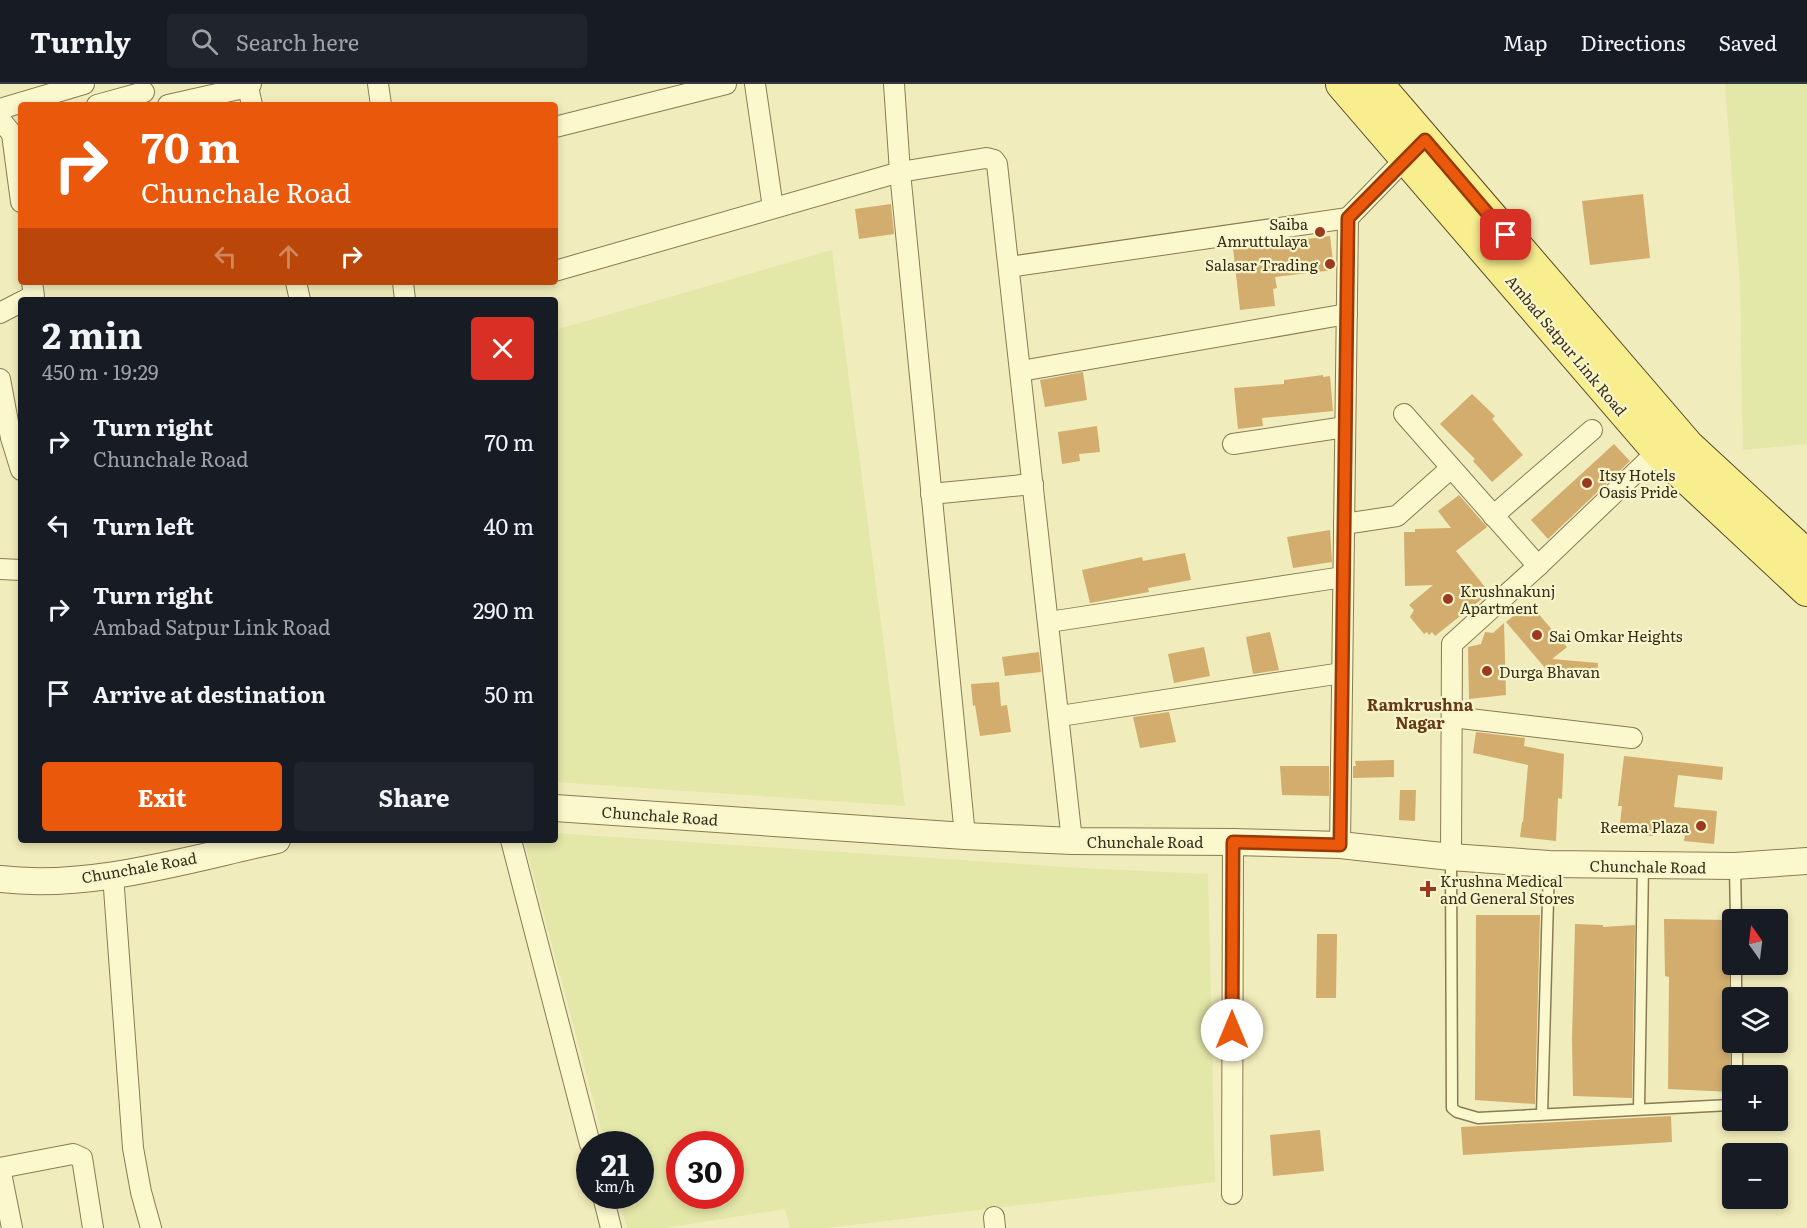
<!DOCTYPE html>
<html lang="en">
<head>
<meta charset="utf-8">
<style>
	body { margin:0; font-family:Literata,serif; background:#20242c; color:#f1f3f6; height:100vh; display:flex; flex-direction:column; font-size:22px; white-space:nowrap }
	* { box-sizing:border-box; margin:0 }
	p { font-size:20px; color:#9ea1a6 }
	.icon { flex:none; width:33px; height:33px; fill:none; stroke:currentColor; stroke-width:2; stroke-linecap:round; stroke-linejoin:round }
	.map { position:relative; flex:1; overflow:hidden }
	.drawer { position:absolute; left:18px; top:213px; width:540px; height:546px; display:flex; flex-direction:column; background:#171b24; border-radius:6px; box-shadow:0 3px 9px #0003 }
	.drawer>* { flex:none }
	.top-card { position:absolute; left:18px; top:18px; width:540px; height:183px; border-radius:6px; box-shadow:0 3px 9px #0003; background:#ea580c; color:#fff; overflow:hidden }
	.needle { width:39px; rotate:346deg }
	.buttons { position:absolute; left:1722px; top:825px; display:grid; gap:12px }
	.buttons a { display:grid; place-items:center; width:66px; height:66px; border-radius:6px; background:#171b24; box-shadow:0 3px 9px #0003; font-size:30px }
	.speed { position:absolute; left:576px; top:1047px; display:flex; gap:12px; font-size:30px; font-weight:700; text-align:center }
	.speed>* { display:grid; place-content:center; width:78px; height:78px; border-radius:50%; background:#171b24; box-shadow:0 3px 9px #0003; line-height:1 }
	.speed small { font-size:15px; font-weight:400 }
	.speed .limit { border:9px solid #d22; background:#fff; color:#111 }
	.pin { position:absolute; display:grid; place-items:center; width:51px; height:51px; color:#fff; margin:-26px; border-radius:12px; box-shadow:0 3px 9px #0006 }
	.me { position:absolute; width:66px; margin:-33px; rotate:0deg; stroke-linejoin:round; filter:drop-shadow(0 0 4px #0008) }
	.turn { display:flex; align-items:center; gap:21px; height:126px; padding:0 24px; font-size:27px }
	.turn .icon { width:78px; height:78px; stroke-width:2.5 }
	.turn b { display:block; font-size:42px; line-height:51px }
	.lanes { display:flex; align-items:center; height:57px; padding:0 24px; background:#0003; justify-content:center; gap:30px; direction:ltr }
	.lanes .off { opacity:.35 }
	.round { display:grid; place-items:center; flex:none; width:63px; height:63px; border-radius:6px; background:#20242c }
	.overview { display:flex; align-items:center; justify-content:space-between; height:102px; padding:0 24px }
	h1 { font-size:36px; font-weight:700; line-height:45px }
	.action { display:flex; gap:12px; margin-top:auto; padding:12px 24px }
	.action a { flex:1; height:69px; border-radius:6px; background:#ea580c; color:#fff; font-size:24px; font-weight:700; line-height:69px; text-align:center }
	.action a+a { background:#20242c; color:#f1f3f6 }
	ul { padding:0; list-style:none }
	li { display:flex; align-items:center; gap:18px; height:84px; padding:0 24px }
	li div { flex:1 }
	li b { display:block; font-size:22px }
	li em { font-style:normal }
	header { display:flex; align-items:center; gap:36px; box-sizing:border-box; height:84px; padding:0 30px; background:#171b24; border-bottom:2px solid #363941 }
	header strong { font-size:28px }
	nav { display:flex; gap:33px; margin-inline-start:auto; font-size:21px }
	.search { width:420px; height:54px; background:#20242c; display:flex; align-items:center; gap:15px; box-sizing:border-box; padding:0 21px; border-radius:6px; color:#9ea1a6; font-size:22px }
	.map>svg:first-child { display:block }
	.farmland { fill:#e3e7a8; fill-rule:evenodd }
	.building { fill:#d2ad6e }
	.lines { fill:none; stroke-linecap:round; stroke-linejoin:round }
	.service-casing { stroke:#897b54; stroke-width:13 }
	.minor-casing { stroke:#897b54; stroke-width:22 }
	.tertiary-casing { stroke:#897b54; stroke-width:28 }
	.primary-casing { stroke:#554729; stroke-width:34 }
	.service { stroke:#fbf8ce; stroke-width:10 }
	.minor { stroke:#fbf8ce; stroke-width:20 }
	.tertiary { stroke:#fbf8ce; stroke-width:26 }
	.primary { stroke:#f8ee8e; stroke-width:32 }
	.route-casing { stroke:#983908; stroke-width:15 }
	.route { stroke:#ea580c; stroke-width:10 }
	.poi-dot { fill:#9c3a20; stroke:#f8f4cb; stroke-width:2 }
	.labels { text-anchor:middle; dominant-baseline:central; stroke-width:4.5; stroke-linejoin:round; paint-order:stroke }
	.poi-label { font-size:15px; fill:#362e1a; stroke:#f8f4cb; text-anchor:start }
	.street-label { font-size:15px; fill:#362e1a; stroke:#f8f4cb }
	.neighbourhood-label { font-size:16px; font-weight:bold; fill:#663816; stroke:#f8f4cb }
</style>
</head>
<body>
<header>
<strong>Turnly</strong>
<div class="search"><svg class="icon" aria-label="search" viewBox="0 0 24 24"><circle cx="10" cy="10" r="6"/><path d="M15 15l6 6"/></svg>Search here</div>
<nav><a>Map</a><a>Directions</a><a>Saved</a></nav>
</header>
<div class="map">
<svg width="1807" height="1144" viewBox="0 0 1807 1144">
	<rect width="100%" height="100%" fill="#f1ecbb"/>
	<!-- farmland -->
	<g class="farmland">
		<path d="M1725,0H1807V360L1743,366L1740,201Z"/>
		<path d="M832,166L905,722L555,698V246Z"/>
		<path d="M555,749L1081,784L1208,790L1215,1098L826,1144H790L785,1125L664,1144H627L618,1112H640V1060H605L524,756H555ZM680,1060H730V1112H680Z"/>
	</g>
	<!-- building -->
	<g class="building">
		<path d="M1643,110L1650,174L1590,181L1582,117Z"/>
		<path d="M891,120L894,150L859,155L855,125Z"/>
		<path d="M1330,152L1334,186L1275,193L1277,204L1273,205L1275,222L1240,226L1233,164Z"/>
		<path d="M1083,288L1087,316L1045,323L1040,296Z"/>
		<path d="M1323,291V293L1330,292L1333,327L1262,334L1263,342L1238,345L1234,304L1284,300V296Z"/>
		<path d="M1472,310L1495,332L1492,335L1523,371L1492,398L1473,377L1475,375L1440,340Z"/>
		<path d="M1097,342L1100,368L1079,370L1080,377L1062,380L1058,348Z"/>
		<path d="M1614,360L1630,377L1548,455L1531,436Z"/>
		<path d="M1459,411L1487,443L1456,467L1485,503L1484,505L1488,510L1435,552L1432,548L1429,551L1427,548L1424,550L1410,533L1414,526L1409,521L1433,501L1405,502L1404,448H1415V445L1451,444L1438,427Z"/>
		<path d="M1330,446L1332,478L1293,484L1287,453Z"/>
		<path d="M1185,469L1191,496L1148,504L1149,508L1090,519L1082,486L1142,473L1143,477Z"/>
		<path d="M1529,519L1567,563L1552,575L1598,579L1597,595L1552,592L1506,538Z"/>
		<path d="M1504,539L1506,611L1469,615L1468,563L1481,560L1485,548L1493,549Z"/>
		<path d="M1270,548L1279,586L1253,590L1246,553Z"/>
		<path d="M1204,563L1210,592L1174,599L1168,570Z"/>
		<path d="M1039,568L1041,588L1005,592L1002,573Z"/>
		<path d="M999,598L1001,622L1007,621L1011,648L980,652L975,621L973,622L971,600Z"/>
		<path d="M1169,628L1176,658L1140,664L1133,633Z"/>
		<path d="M1476,648L1525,654L1524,662L1564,670L1562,715L1558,714L1556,757L1520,753L1522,738H1523L1528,681L1473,669Z"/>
		<path d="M1624,672L1723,683L1722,696L1678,691L1674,723L1717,727L1714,760L1684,757L1685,750L1654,747L1653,752L1619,748L1622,722H1618Z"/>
		<path d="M1394,676V693L1353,694V682H1356L1355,677Z"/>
		<path d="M1280,682H1329V712L1282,711Z"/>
		<path d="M1400,706H1416L1415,737L1399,736Z"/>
		<path d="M1476,831H1540L1535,1020L1475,1016Z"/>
		<path d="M1664,835L1729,836L1730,841L1728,956H1730V992L1732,1008L1668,1005L1669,893L1665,892Z"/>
		<path d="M1575,840L1603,841V843L1635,841L1632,1014L1573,1012L1572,955Z"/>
		<path d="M1317,850H1337L1336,914H1316Z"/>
		<path d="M1671,1032L1672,1058L1463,1071L1461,1043Z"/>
		<path d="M1320,1046L1324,1087L1273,1092L1270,1051Z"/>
	</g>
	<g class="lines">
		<!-- service casing -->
		<g class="service-casing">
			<g id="service">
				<path d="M1451,773L1452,1024L1457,1028L1478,1034L1730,1021L1732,1017"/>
				<path d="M1735,782L1736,836"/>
				<path d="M1736,880V914"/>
				<path d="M1737,958V992"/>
				<path d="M1639,1024L1643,782"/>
				<path d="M1542,1030L1549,780"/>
			</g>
		</g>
		<!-- minor casing -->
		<g class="minor-casing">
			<g id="minor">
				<path d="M378,0L381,21"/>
				<path d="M755,0L773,124"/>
				<path d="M894,0L900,88L965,752"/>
				<path d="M248,3L252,21"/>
				<path d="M97,21L144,8"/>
				<path d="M168,21L248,3L251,0"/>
				<path d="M0,25L84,0"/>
				<path d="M0,35L12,50L21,118"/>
				<path d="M555,43L726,0"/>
				<path d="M1009,183L1348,134"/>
				<path d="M555,187L900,88L986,74L994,76L997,80L1072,757"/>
				<path d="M296,198L300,216"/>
				<path d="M403,198L405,216"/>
				<path d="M25,216L34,212L32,198"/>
				<path d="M0,229L21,218"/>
				<path d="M1021,287L1347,230"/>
				<path d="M0,295L11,354L21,386"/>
				<path d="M1404,330L1538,482"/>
				<path d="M1233,360L1345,343"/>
				<path d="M931,410L1033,400"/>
				<path d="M1493,432L1592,346"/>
				<path d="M1344,440L1397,432L1451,384"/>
				<path d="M0,485L21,486"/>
				<path d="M1049,538L1343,493"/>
				<path d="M1060,632L1342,589"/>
				<path d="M1452,633L1632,654"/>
				<path d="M511,756L590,1060"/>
				<path d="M1340,761L1348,134L1413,67"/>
				<path d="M1451,773L1452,560L1538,482L1658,367"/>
				<path d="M113,791L133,1064L141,1108L151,1144"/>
				<path d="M1232,1110L1233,758"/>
				<path d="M603,1112L611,1144"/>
				<path d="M994,1133L995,1144"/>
				<path d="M12,1144L0,1084L73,1070L82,1074L93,1144"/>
			</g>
		</g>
		<!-- tertiary casing -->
		<g class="tertiary-casing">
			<g id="tertiary">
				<path d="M555,724L965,752L1072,757L1233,758L1340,761L1451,773L1549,780L1735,782L1807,777"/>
				<path d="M0,795C90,806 189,775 277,756"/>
			</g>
		</g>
		<!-- primary casing -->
		<g class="primary-casing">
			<g id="primary">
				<path d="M1342,0L1658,367L1807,506"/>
				<path d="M1377,0L1688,362L1807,472"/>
			</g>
		</g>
		<!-- service -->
		<use href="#service" class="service"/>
		<!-- minor -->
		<use href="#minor" class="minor"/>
		<!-- tertiary -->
		<use href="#tertiary" class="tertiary"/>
		<!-- primary -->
		<use href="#primary" class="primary"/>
	</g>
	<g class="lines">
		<!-- route casing -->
		<g class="route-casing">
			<path id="route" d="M1232,946L1233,758L1340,761L1348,134L1425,56L1506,151"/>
		</g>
		<!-- route -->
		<use href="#route" class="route"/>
	</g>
	<!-- markers -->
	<g class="poi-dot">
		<circle cx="1320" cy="148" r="6"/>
		<circle cx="1330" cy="180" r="6"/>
		<circle cx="1587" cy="399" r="6"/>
		<circle cx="1448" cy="515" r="6"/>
		<circle cx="1537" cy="551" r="6"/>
		<circle cx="1487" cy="587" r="6"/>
		<circle cx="1701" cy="742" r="6"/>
		<path d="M1425 796h6v6h6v6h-6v6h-6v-6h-6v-6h6z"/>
	</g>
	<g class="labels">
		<!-- poi labels -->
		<g class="poi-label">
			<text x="1308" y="139" text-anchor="end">Saiba<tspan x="1308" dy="17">Amruttulaya</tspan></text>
			<text x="1318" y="180" text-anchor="end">Salasar Trading</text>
			<text x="1599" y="390">Itsy Hotels<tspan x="1599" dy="17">Oasis Pride</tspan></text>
			<text x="1460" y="506">Krushnakunj<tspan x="1460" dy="17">Apartment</tspan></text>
			<text x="1549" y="551">Sai Omkar Heights</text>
			<text x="1499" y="587">Durga Bhavan</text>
			<text x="1689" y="742" text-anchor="end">Reema Plaza</text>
			<text x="1440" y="796">Krushna Medical<tspan x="1440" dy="17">and General Stores</tspan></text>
		</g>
		<!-- street labels -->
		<g class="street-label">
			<text transform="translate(1567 261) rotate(50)">Ambad Satpur Link Road</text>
			<text transform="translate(660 731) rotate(4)">Chunchale Road</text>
			<text x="1145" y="757">Chunchale Road</text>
			<text transform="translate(1648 782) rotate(1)">Chunchale Road</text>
			<text transform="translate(139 783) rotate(-10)">Chunchale Road</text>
		</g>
		<!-- neighbourhood labels -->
		<g class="neighbourhood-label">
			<text x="1420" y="620">Ramkrushna<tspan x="1420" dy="18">Nagar</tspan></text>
		</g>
	</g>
</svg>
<div class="buttons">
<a><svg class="needle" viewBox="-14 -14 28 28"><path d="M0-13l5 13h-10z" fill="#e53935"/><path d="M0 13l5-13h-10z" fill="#9ea1a6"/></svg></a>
<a><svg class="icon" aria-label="layers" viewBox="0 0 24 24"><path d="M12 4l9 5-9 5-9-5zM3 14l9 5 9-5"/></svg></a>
<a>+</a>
<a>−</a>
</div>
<div class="speed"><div>21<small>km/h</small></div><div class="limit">30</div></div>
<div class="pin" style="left:1506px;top:151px;background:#d93025"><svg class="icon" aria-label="arrive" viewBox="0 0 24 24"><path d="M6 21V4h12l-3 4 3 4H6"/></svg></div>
<svg class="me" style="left:1232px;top:946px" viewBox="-20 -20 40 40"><circle r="19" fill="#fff"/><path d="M0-13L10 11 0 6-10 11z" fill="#ea580c"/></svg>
<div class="top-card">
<div class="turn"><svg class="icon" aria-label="right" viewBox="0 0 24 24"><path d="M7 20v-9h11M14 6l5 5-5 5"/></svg><div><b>70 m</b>Chunchale Road</div></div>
<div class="lanes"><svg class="icon off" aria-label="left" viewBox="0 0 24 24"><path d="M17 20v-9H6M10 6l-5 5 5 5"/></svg><svg class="icon off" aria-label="ahead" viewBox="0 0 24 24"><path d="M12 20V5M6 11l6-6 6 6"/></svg><svg class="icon" aria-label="right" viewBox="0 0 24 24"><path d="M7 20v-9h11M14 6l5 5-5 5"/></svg></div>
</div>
<section class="drawer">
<div class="overview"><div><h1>2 min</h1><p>450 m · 19:29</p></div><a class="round" style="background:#d93025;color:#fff"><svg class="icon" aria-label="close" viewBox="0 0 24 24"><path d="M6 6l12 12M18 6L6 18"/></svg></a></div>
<ul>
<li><svg class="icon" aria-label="right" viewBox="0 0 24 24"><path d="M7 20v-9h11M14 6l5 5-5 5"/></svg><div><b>Turn right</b><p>Chunchale Road</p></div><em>70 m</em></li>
<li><svg class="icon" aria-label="left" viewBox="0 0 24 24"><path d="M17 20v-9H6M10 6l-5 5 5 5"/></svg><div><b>Turn left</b></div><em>40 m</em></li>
<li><svg class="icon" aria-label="right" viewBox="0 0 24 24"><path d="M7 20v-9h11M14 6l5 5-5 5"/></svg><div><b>Turn right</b><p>Ambad Satpur Link Road</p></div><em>290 m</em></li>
<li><svg class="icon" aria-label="arrive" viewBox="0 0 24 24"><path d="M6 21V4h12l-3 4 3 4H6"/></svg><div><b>Arrive at destination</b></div><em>50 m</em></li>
</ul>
<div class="action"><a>Exit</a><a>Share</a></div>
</section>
</div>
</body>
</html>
